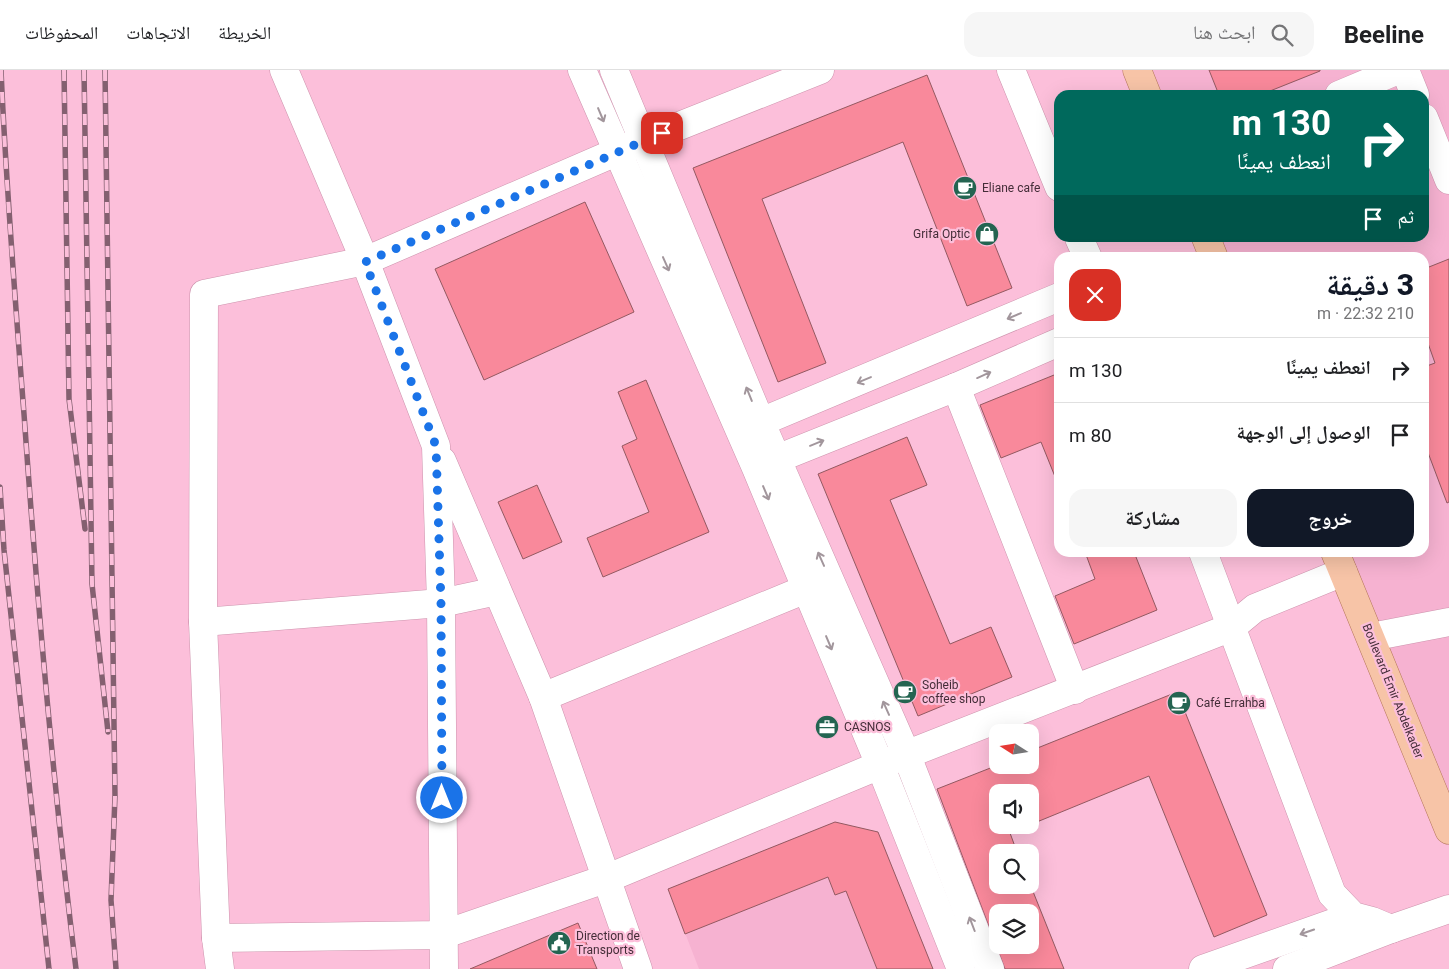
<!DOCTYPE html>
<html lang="ar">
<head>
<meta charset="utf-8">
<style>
	body { margin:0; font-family:Roboto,"Noto Naskh Arabic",sans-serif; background:#f6f6f6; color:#202124; direction:rtl; height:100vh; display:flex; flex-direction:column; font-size:19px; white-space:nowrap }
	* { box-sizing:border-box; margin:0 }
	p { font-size:16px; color:#757577 }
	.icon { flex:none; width:28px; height:28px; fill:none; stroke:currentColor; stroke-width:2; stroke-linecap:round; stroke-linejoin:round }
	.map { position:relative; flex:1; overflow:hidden; direction:ltr }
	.side { position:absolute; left:1054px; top:182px; width:375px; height:305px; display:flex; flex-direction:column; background:#fff; border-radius:15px; box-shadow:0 5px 20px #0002; direction:rtl }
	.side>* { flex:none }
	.hud { position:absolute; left:1054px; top:20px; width:375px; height:152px; border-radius:15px; box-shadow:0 5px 20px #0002; direction:rtl; background:#00695c; color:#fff; overflow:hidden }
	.needle { width:32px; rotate:282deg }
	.controls { position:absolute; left:989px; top:654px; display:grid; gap:10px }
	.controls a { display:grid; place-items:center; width:50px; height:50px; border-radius:10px; background:#fff; box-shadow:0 5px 20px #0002; font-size:25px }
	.pin { position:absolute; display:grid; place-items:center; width:42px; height:42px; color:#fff; margin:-21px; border-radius:10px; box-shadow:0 2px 8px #0006 }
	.me { position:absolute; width:55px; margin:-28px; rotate:0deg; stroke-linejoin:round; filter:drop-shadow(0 0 4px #0008) }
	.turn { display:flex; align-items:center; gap:18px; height:105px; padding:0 15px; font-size:22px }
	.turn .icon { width:65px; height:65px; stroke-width:2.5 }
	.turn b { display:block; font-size:35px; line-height:42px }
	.then { display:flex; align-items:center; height:48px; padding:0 15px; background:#0003; gap:10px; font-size:19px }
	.round { display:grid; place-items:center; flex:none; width:52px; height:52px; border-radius:15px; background:#f6f6f6 }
	.overview { display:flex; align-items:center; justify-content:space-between; height:85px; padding:0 15px }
	h1 { font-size:30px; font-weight:800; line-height:38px; color:#111827 }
	.action { display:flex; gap:10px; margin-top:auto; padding:10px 15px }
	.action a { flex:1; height:58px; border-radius:15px; background:#111827; color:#fff; font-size:20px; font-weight:800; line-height:58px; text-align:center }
	.action a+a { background:#f6f6f6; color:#202124 }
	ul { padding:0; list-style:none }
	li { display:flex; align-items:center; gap:15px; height:65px; padding:0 15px; border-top:1px solid #e0e0e0 }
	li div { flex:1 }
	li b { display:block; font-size:19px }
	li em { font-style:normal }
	header { display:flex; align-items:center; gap:30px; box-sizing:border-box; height:70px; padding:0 25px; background:#fff; border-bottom:1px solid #e0e0e0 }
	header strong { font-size:24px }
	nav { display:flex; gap:28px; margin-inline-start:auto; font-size:18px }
	.search { width:350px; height:45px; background:#f6f6f6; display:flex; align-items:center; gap:12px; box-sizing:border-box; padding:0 18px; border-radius:15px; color:#757577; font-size:19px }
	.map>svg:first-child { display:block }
	.built { fill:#f6b2d1 }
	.building { fill:#f9899b; stroke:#935961; fill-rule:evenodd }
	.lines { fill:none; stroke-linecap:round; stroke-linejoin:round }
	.street-casing { stroke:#cd93ad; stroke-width:29 }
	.secondary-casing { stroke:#cd93ad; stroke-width:29 }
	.primary-casing { stroke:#b4765a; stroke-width:29 }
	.street { stroke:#fff; stroke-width:28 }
	.secondary { stroke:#fff; stroke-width:28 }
	.primary { stroke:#f7c4a7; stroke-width:28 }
	.rail-casing { stroke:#846070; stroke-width:5.5 }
	.rail { stroke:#fcbfda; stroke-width:4; stroke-dasharray:11; stroke-linecap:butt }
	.oneway { stroke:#a2969c }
	.route { stroke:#1a73e8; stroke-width:9; stroke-dasharray:0 16.2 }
	.labels { text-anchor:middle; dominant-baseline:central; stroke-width:4.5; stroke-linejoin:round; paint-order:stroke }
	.poi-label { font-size:12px; fill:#442d38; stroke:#fcbfda; text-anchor:start }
	.street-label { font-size:12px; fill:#442d38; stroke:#fcbfda }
</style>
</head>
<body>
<header>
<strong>Beeline</strong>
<div class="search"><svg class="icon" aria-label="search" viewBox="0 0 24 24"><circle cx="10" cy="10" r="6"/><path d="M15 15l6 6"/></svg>ابحث هنا</div>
<nav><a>الخريطة</a><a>الاتجاهات</a><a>المحفوظات</a></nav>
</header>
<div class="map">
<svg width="1449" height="899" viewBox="0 0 1449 899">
	<rect width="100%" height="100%" fill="#fcbfda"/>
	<!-- built -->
	<g class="built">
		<path d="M1137,0H1449V760L1335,483L1424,482V188L1214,187L1206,168H1424V25H1147Z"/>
		<path d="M835,752L878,762L933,899H699L668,819Z"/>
	</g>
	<!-- building -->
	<g class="building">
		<path d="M1209,0H1320V1L1260,25H1219Z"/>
		<path d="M927,5L1012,218L967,236L903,72L762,129L826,293L778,312L693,98Z"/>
		<path d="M585,132L634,242L484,310L435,199Z"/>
		<path d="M1449,189V432L1447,433L1424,372V297L1435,293L1424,262V199Z"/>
		<path d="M1059,303V414H1058L1041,372L1001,388L980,335Z"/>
		<path d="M646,310L709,462L603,507L587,468L649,442L622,376L637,369L618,322Z"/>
		<path d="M907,367L927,415L890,430L950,574L991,557L1012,607L918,646L818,404Z"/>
		<path d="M537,415L562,472L523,489L498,432Z"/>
		<path d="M1085,482H1134L1157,540L1074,574L1055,526L1095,509Z"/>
		<path d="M1177,622L1267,845L1214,867L1149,706L1010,763L1017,782H998V815L1030,814L1064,899H1005L937,719L998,695H1030V681ZM998,722H1030V755H998ZM998,842H1030V875H998Z"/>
		<path d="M835,752L878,762L933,899H877L846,821L835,825L828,807L685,864L668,819Z"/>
		<path d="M578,853L597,899H470Z"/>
	</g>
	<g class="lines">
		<!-- street casing -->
		<g class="street-casing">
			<g id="street">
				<path d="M284,0L365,191L436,376L441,533L444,899"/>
				<path d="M582,0L756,398L880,695L961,899"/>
				<path d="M614,0L761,353L907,686L990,899"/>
				<path d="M1011,0L1059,117"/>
				<path d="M1405,0L1415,25"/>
				<path d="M1339,25L1398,0"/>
				<path d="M1424,48L1449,110"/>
				<path d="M1079,168L1088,188"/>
				<path d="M956,317L1075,620"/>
				<path d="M744,359L1059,227"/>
				<path d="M442,391L543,627L638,899"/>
				<path d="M759,396L956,317L1059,272"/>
				<path d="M1203,482L1332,824L1353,846L1372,851L1391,859L1449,839"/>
				<path d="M203,552L441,533L497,521"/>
				<path d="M543,627L806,519"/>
				<path d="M216,868L442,865L608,808L880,695L1232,557L1255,538L1343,502"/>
				<path d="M220,899L216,868L203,552L204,224L365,191L644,70L820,0"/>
				<path d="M1203,899L1353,846"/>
				<path d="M1287,899L1391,859"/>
			</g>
		</g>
		<!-- secondary casing -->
		<g class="secondary-casing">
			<path id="secondary" d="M1371,567L1449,552"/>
		</g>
		<!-- primary casing -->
		<g class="primary-casing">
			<g id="primary">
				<path d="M1137,0L1147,25"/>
				<path d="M1206,168L1214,188"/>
				<path d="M1335,482L1449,760"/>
			</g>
		</g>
		<!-- street -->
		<use href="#street" class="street"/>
		<!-- secondary -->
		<use href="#secondary" class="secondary"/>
		<!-- primary -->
		<use href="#primary" class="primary"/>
		<!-- rail casing -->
		<g class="rail-casing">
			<g id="rail">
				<path d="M1,0C6,115 15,229 24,344C37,529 53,714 76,899"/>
				<path d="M64,0L69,329L85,459"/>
				<path d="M84,0L92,514L108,662"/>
				<path d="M105,0L115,726L111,830L116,899"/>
				<path d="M0,417L4,480L49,899"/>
			</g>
		</g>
		<!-- rail -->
		<use href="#rail" class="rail"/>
	</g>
	<!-- one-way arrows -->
	<defs><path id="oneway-shaft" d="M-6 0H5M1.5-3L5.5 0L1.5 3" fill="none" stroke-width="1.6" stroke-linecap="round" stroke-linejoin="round" transform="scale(1.25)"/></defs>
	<g class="oneway">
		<use href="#oneway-shaft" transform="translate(601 45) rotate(67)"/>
		<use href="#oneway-shaft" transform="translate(666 194) rotate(66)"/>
		<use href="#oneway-shaft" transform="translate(1014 246) rotate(157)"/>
		<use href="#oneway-shaft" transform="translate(984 305) rotate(-24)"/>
		<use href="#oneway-shaft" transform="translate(864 310) rotate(157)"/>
		<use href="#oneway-shaft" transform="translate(749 324) rotate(-112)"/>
		<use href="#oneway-shaft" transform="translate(817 373) rotate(-22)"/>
		<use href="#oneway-shaft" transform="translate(766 423) rotate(67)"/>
		<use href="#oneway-shaft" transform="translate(821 489) rotate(-114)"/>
		<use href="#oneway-shaft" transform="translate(829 573) rotate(67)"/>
		<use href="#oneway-shaft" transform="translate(886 638) rotate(-114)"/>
		<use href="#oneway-shaft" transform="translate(972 854) rotate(-111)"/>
		<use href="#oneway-shaft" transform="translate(1307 862) rotate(161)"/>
	</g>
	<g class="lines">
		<!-- route -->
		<path class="route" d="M442,728L441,533L436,376L365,192L662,63"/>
	</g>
	<!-- icons -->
	<defs>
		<g id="cafe-disc" transform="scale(1.25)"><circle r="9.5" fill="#246451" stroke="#fcbfda"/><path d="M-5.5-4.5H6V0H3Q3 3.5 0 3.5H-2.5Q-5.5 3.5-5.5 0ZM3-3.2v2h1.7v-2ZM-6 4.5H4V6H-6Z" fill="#fff"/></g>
		<g id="shop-disc" transform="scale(1.25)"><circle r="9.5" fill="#246451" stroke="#fcbfda"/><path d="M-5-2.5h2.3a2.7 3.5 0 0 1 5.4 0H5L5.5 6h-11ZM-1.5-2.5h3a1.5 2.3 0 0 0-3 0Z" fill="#fff"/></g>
		<g id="office-disc" transform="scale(1.25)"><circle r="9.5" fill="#246451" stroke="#fcbfda"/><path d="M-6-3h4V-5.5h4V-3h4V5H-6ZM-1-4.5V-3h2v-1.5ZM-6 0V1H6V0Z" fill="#fff"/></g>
		<g id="civic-disc" transform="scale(1.25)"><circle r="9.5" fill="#246451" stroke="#fcbfda"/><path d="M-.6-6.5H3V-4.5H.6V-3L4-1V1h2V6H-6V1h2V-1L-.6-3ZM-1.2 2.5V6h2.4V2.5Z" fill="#fff"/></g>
	</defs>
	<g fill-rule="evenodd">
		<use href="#cafe-disc" x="965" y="118"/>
		<use href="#shop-disc" x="987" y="164"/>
		<use href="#cafe-disc" x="905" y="622"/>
		<use href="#cafe-disc" x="1179" y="633"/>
		<use href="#office-disc" x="827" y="657"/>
		<use href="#civic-disc" x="559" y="873"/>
	</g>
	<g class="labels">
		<!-- poi labels -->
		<g class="poi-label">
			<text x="982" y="118">Eliane cafe</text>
			<text x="970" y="164" text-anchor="end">Grifa Optic</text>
			<text x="922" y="615">Soheib<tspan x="922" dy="14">coffee shop</tspan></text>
			<text x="1196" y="633">Café Errahba</text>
			<text x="844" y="657">CASNOS</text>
			<text x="576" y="866">Direction de<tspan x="576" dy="14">Transports</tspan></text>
		</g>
		<!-- street labels -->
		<g class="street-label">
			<text transform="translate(1393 621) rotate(68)">Boulevard Emir Abdelkader</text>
		</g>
	</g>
</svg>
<div class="controls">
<a><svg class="needle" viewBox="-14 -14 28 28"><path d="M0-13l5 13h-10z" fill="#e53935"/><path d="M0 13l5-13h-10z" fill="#757577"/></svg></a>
<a><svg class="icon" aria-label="sound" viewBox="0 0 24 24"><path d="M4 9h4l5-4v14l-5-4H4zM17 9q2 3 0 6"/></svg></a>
<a><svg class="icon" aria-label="search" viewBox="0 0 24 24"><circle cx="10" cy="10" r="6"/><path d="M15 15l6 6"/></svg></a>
<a><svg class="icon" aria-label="layers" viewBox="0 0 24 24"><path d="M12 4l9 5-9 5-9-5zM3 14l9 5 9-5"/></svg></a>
</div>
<div class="pin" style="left:662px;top:63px;background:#d93025"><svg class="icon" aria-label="arrive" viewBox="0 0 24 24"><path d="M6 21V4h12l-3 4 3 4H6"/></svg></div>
<svg class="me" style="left:442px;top:728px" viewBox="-20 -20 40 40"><circle r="17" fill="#1a73e8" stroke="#fff" stroke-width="3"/><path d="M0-11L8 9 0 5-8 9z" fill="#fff"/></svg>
<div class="hud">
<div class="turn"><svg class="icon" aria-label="right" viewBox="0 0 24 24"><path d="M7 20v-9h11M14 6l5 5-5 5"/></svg><div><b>130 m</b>انعطف يمينًا</div></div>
<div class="then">ثم<svg class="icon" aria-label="arrive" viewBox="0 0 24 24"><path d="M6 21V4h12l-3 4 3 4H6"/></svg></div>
</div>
<section class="side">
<div class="overview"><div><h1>3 دقيقة</h1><p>210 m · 22:32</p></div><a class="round" style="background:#d93025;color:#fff"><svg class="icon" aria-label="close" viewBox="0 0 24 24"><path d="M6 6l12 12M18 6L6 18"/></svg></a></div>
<ul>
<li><svg class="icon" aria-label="right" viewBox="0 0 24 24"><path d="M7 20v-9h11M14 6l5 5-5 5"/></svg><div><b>انعطف يمينًا</b></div><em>130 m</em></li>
<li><svg class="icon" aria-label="arrive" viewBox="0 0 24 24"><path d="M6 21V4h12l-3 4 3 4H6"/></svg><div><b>الوصول إلى الوجهة</b></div><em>80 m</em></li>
</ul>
<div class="action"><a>خروج</a><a>مشاركة</a></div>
</section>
</div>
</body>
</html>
